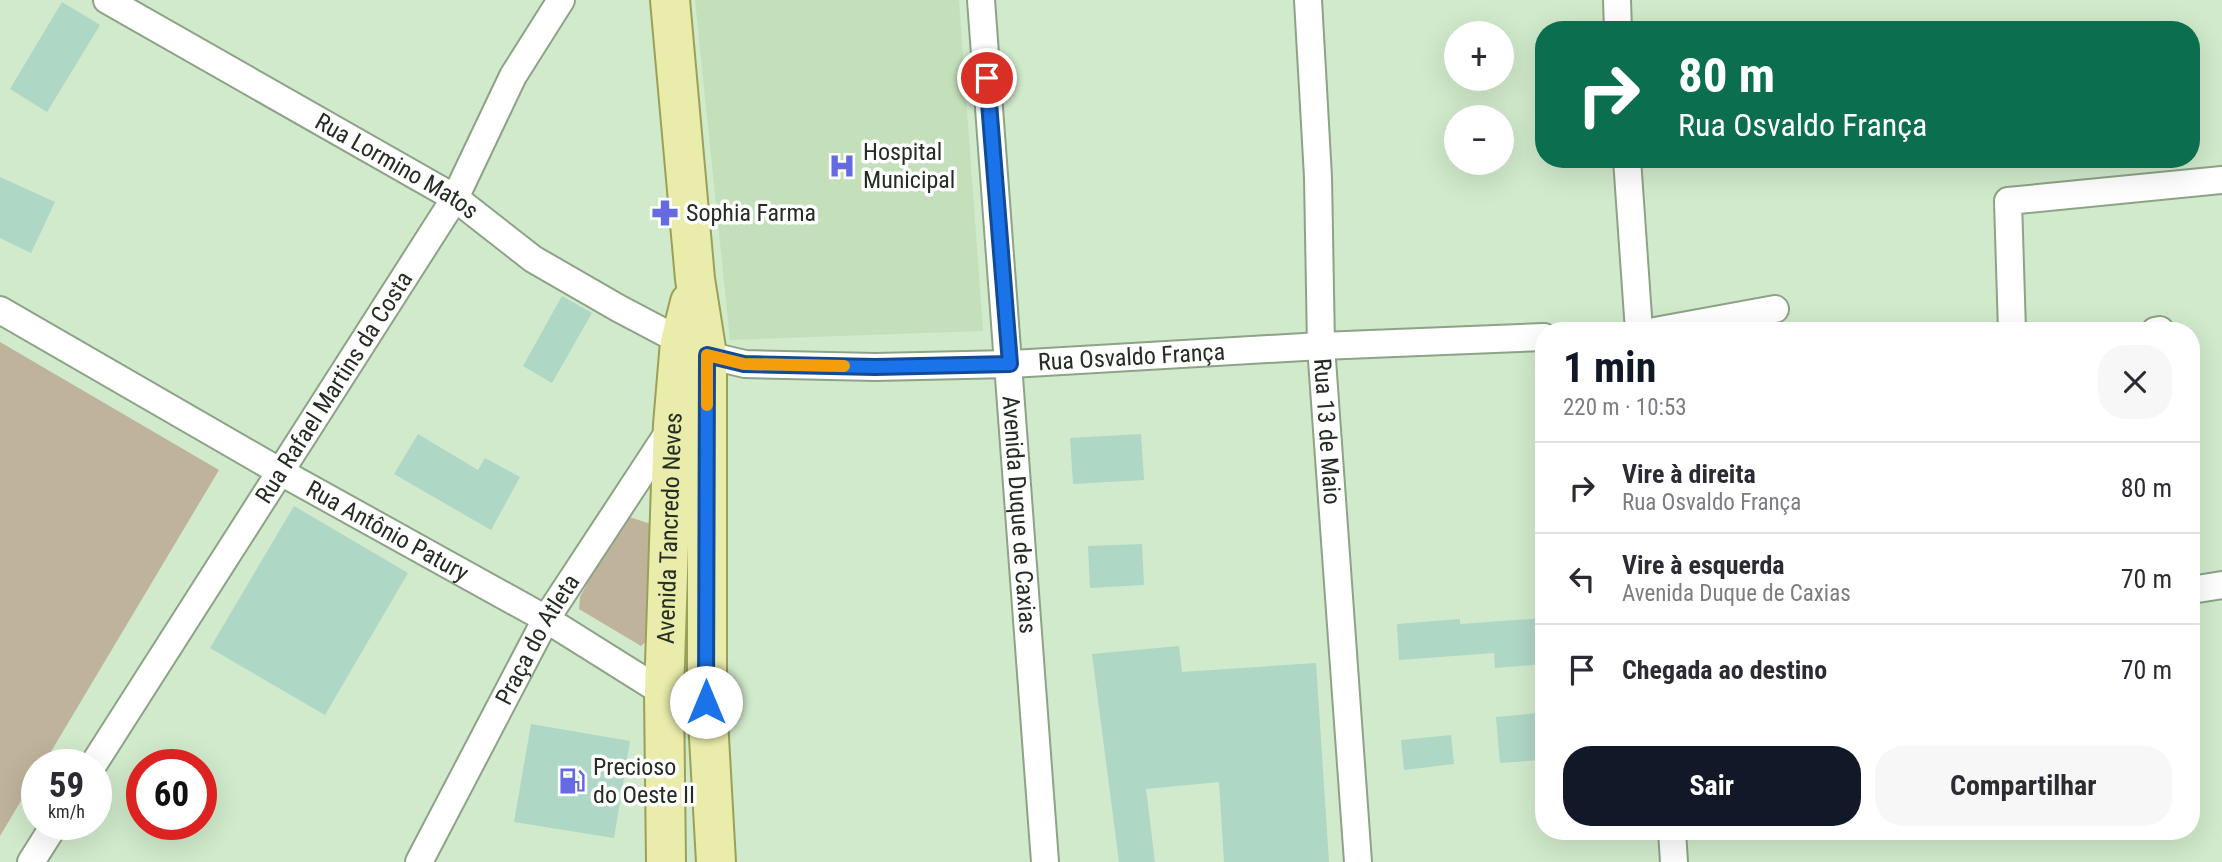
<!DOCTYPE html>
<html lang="pt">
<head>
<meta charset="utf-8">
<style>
	body { margin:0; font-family:"Roboto Condensed",sans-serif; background:#f7f7f7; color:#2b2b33; height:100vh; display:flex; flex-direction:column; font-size:26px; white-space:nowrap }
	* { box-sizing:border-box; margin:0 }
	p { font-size:23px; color:#7c7c81 }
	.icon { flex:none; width:38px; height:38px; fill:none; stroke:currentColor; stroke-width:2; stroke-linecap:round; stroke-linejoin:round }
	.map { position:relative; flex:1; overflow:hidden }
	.drawer { position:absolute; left:1535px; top:322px; width:665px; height:518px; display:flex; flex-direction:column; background:#fff; border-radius:28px; box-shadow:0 7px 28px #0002 }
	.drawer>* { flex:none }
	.banner { position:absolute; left:1535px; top:21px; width:665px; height:147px; border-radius:28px; box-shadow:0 7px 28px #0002; background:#0b6e4f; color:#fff; overflow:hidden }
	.tools { position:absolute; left:1444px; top:21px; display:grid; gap:14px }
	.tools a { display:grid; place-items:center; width:70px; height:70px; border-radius:50%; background:#fff; box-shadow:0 7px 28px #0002; font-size:35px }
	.speed { position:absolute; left:21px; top:749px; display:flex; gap:14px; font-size:35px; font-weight:700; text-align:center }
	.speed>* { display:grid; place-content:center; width:91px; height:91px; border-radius:50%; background:#fff; box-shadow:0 7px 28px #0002; line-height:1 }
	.speed small { font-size:18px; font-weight:400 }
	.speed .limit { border:10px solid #d22; background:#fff; color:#111 }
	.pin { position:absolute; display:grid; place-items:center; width:60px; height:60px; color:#fff; margin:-30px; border:4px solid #fff; border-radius:50%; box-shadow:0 2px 7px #0007 }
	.me { position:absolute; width:77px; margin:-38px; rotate:0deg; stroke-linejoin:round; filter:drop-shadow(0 0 5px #0008) }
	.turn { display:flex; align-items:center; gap:24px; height:147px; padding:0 28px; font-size:32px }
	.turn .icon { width:91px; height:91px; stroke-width:2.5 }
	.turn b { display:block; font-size:49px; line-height:60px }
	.round { display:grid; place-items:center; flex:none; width:74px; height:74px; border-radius:28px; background:#f7f7f7 }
	.headline { display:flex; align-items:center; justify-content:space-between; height:119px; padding:0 28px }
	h1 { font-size:42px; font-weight:700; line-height:52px; color:#111827 }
	.cta { display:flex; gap:14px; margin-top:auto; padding:14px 28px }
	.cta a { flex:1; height:80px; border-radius:28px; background:#111827; color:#fff; font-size:28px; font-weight:700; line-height:80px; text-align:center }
	.cta a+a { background:#f7f7f7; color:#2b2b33 }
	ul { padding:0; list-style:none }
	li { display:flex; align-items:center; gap:21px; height:91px; padding:0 28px; border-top:2px solid #e1e1e2 }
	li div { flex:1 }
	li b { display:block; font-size:26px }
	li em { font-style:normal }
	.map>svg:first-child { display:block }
	.built { fill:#c3e0bb }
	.green { fill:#bfb39b }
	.building { fill:#aed7c6 }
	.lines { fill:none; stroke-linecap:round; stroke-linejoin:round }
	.minor-casing { stroke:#8ca386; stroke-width:30 }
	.primary-casing { stroke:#9aa157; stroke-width:42 }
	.minor { stroke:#fff; stroke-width:26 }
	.primary { stroke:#e9ecab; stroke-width:38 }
	.route-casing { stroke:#114b97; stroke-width:18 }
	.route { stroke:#1a73e8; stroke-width:12 }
	.slow { stroke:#f59e0b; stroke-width:12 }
	.labels { text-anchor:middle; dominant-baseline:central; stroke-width:7; stroke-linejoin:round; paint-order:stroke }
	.poi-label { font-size:24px; fill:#242d22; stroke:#fff; text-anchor:start }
	.street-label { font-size:24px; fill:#242d22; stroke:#fff }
</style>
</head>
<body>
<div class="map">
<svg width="2222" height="862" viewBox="0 0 2222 862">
	<rect width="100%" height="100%" fill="#d1eacb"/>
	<!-- built -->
	<path class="built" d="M695,0H959L983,331L730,340Z"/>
	<!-- green -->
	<g class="green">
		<path d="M0,342L219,470L43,765H37V774L0,836Z"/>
		<path d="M623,515L654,525L649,639L641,646L579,609L580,597Z"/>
	</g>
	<!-- building -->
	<g class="building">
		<path d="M62,2L100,25L47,112L10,89Z"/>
		<path d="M0,177L55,202L31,253L0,238Z"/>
		<path d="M562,296L592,313L552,383L523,366Z"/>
		<path d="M418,434L478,470L485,458L520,477L491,530L394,474Z"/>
		<path d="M1141,434L1144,480L1073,484L1070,438Z"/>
		<path d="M294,506L408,573L325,715L210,648Z"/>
		<path d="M1142,544L1144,585L1090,588L1088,546Z"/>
		<path d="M1544,618V664L1495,668L1494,653L1399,660L1397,624L1460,619V624Z"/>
		<path d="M1179,646L1182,672L1316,663L1329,862H1224L1219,782L1146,789L1155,862H1119L1092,654Z"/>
		<path d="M1539,713L1543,760L1500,763L1496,717Z"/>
		<path d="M531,724L630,741L614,838L514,822Z"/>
		<path d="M1451,735L1454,764L1404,770L1401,740Z"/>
	</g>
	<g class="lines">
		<!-- minor casing -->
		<g class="minor-casing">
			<g id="minor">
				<path id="s1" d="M107,0L455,198L533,259L618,308L707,355L745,364L875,367L1010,364L1321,346L1544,337"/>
				<path id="s2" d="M981,0L1045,862"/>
				<path id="s3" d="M1308,0L1318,177L1321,346L1358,862"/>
				<path d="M1617,0L1618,30"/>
				<path d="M1627,159L1639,331"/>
				<path id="s4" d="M0,310L279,471L546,619L664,693L707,702"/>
				<path d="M1655,331L1775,309"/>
				<path d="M2012,331L2008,201L2222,180"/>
				<path d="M2155,331L2160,330"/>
				<path d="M2191,590L2222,585"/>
				<path id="s5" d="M93,765L455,198L513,76L561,0"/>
				<path d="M1672,831L1674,862"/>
				<path d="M31,862L55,824"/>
				<path id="s6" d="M419,862L546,619L672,427"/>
			</g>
		</g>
		<!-- primary casing -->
		<g class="primary-casing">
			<g id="primary">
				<path d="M670,0L695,279L707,355V702L716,862"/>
				<path id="s7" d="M666,862L664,693L673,425L680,342L690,302"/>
			</g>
		</g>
		<!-- minor -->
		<use href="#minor" class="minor"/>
		<!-- primary -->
		<use href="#primary" class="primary"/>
	</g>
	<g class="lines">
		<!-- route casing -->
		<g class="route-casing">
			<path id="route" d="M706,702L707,355L744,364L875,367L1010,364L987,78"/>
		</g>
		<!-- route -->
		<use href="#route" class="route"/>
		<!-- slow -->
		<path class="slow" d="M707,405V355L744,364L844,366"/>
	</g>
	<!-- icons -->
	<defs>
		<g id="hospital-bare" transform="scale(2.1)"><path d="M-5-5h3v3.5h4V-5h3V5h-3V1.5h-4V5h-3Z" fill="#6569e2" stroke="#fff" stroke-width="2.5" paint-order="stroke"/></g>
		<g id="pharmacy-bare" transform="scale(2.1)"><path d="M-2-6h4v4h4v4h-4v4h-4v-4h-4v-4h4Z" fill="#6569e2" stroke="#fff" stroke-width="2.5" paint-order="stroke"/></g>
		<g id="fuel-bare" transform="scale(2.1)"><path d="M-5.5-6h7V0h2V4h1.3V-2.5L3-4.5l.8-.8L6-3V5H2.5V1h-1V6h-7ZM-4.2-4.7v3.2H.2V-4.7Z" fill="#6569e2" stroke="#fff" stroke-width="2.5" paint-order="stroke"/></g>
	</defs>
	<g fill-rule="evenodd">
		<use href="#hospital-bare" x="842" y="166"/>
		<use href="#pharmacy-bare" x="665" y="213"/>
		<use href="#fuel-bare" x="572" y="781"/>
	</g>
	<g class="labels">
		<!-- poi labels -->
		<g class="poi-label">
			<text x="863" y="152">Hospital<tspan x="863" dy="28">Municipal</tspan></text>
			<text x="686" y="213">Sophia Farma</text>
			<text x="593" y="767">Precioso<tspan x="593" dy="28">do Oeste II</tspan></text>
		</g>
		<!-- street labels -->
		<g class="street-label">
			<text stroke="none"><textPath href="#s1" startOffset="334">Rua Lormino Matos</textPath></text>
			<text stroke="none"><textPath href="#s1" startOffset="1124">Rua Osvaldo França</textPath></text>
			<text stroke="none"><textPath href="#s5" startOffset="448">Rua Rafael Martins da Costa</textPath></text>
			<text stroke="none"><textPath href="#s3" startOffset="432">Rua 13 de Maio</textPath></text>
			<text stroke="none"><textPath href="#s2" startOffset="516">Avenida Duque de Caxias</textPath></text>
			<text stroke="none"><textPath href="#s7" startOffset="334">Avenida Tancredo Neves</textPath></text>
			<text stroke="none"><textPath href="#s4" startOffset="446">Rua Antônio Patury</textPath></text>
			<text stroke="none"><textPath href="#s6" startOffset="252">Praça do Atleta</textPath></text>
		</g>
	</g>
</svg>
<div class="tools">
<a>+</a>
<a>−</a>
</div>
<div class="speed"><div>59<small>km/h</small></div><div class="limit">60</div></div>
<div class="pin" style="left:987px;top:78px;background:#d93025"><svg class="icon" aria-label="arrive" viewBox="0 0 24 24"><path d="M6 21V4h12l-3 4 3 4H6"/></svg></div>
<svg class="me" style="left:706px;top:702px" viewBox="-20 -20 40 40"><circle r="19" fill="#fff"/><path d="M0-13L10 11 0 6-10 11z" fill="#1a73e8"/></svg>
<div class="banner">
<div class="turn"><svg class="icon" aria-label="right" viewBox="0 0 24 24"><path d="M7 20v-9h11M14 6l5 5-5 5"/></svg><div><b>80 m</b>Rua Osvaldo França</div></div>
</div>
<section class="drawer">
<div class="headline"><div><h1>1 min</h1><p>220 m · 10:53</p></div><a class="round"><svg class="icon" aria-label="close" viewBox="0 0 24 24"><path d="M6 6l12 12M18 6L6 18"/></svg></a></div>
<ul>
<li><svg class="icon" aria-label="right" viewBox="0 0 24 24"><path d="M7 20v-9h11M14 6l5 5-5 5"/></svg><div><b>Vire à direita</b><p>Rua Osvaldo França</p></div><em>80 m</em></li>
<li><svg class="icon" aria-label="left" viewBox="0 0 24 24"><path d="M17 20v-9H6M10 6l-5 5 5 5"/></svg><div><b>Vire à esquerda</b><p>Avenida Duque de Caxias</p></div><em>70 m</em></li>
<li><svg class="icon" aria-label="arrive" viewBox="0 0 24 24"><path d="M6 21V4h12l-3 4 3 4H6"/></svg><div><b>Chegada ao destino</b></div><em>70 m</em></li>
</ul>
<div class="cta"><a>Sair</a><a>Compartilhar</a></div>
</section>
</div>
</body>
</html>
